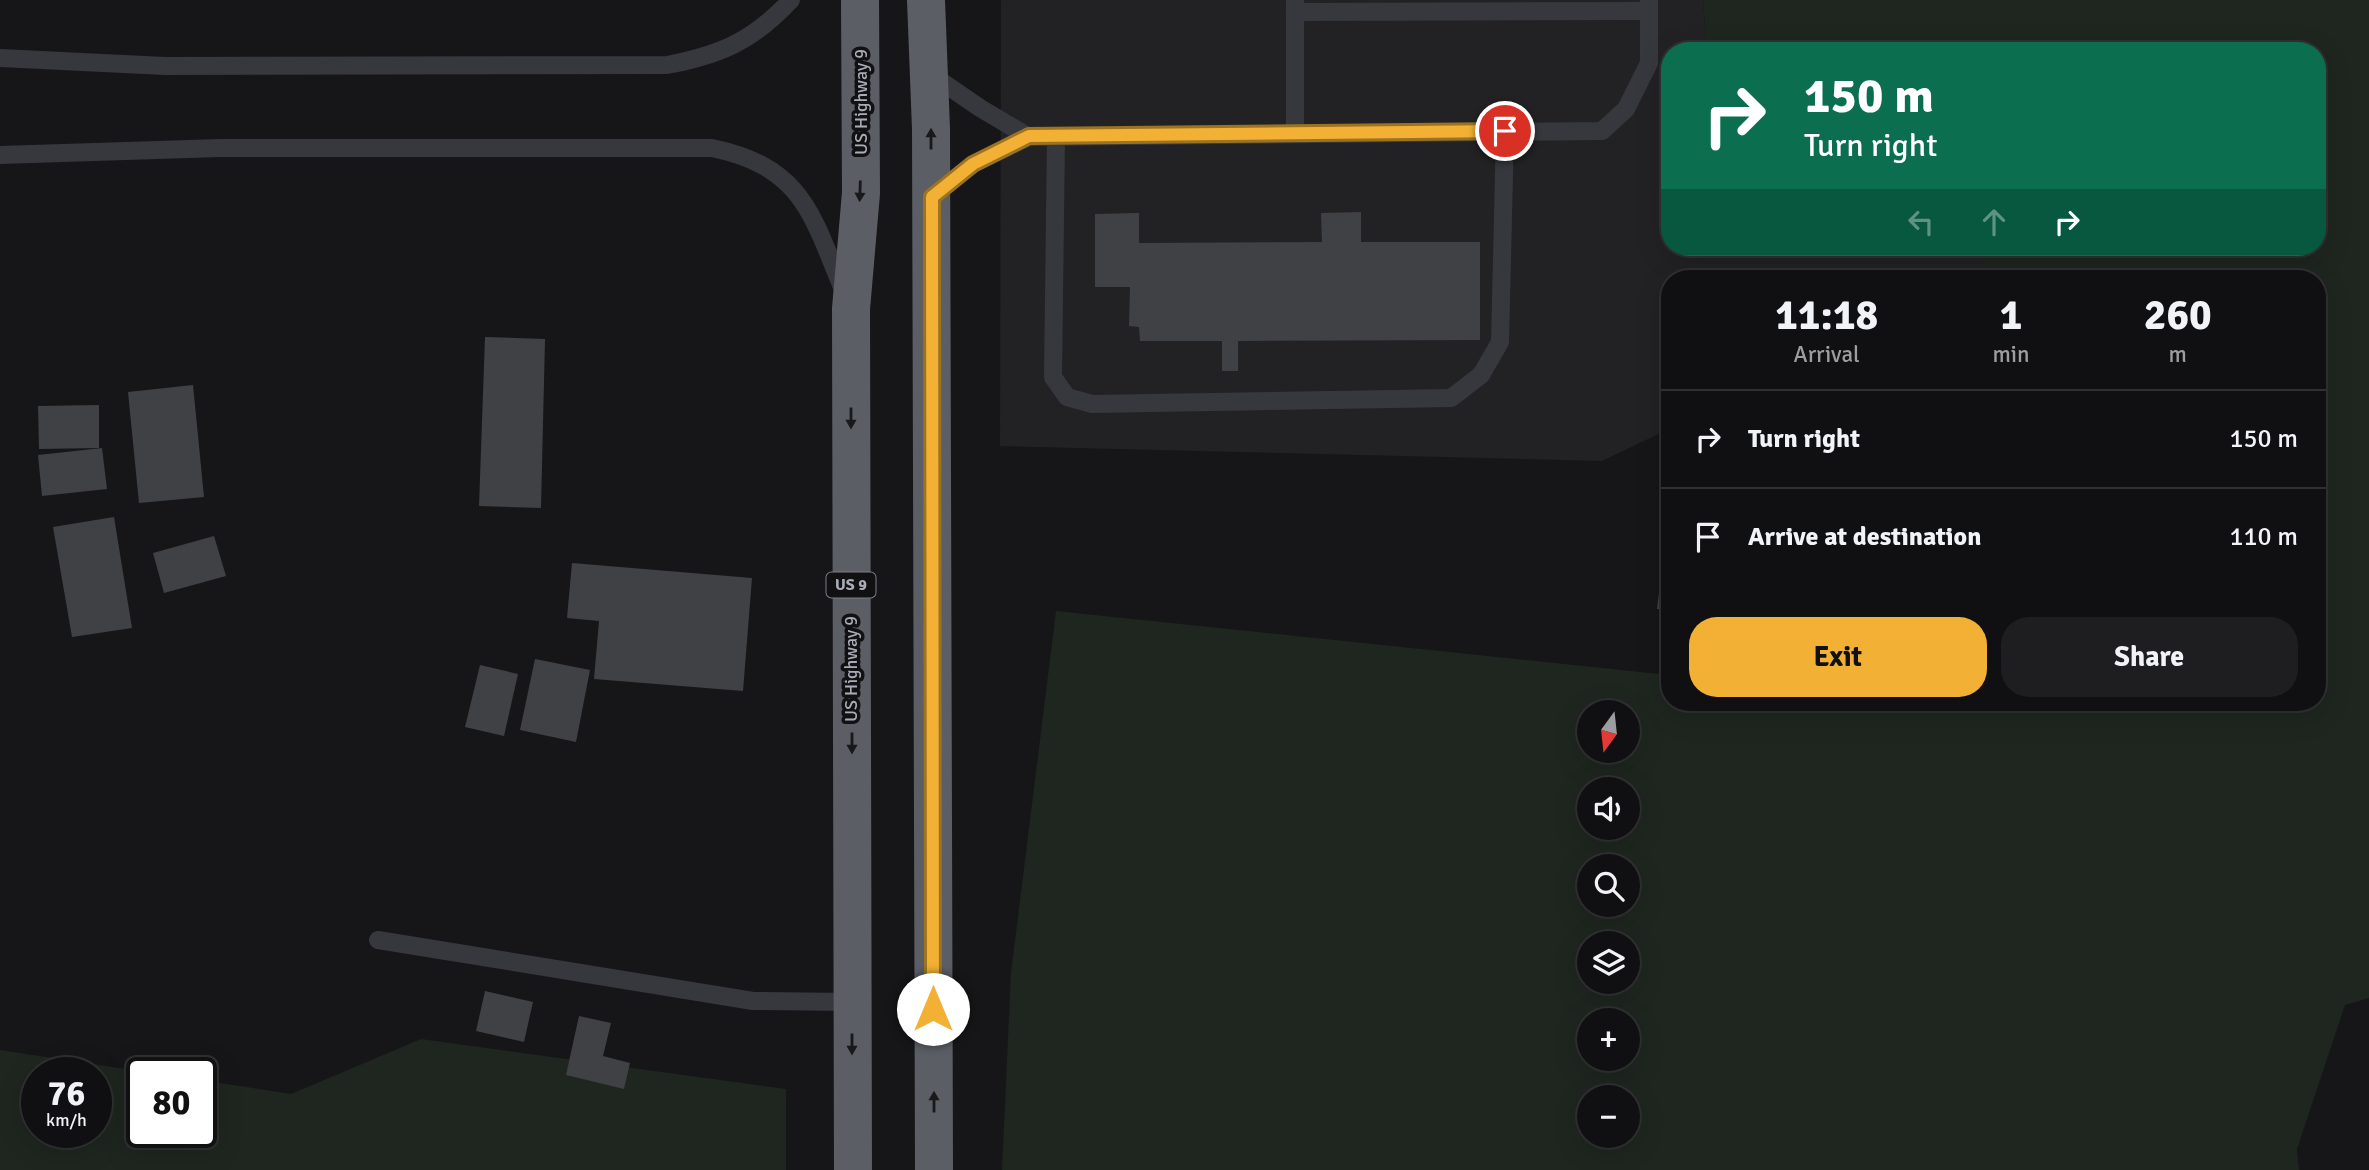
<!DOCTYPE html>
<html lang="en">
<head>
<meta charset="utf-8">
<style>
	body { margin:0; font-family:Signika,sans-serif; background:#1e1e20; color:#f1f3f6; height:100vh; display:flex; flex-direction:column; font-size:26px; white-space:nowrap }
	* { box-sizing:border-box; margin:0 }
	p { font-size:23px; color:#9c9d9f }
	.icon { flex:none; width:38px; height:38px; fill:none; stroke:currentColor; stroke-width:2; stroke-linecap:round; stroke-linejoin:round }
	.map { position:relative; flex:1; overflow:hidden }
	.drawer { position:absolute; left:1661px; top:270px; width:665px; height:441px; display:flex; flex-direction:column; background:#101012; border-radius:28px; box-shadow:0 7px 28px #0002,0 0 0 2px #303032 }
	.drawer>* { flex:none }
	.hud { position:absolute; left:1661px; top:42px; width:665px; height:214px; border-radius:28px; box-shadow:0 7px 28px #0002,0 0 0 2px #303032; background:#0b6e4f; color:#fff; overflow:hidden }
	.needle { width:46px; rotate:195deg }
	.buttons { position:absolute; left:1577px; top:700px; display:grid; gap:14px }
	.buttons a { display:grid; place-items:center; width:63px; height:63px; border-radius:50%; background:#101012; box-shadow:0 7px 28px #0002,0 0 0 2px #303032; font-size:35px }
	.speed { position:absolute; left:21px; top:1057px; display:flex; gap:14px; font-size:35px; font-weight:700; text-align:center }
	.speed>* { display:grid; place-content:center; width:91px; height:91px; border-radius:50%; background:#101012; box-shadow:0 7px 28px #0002,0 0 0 2px #303032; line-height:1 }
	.speed small { font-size:18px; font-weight:400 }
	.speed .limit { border:4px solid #111; border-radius:10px; background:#fff; color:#111 }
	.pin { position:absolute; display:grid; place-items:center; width:60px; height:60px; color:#fff; margin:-30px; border:4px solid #fff; border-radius:50%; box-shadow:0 2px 7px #0007 }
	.me { position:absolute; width:77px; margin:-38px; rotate:0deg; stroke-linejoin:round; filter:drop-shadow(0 0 5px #0008) }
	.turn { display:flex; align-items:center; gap:24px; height:147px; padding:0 28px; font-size:32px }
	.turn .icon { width:91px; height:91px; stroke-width:2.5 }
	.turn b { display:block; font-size:49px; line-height:60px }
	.lanes { display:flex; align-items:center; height:66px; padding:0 28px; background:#0003; justify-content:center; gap:35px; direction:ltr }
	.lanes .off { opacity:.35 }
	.eta { display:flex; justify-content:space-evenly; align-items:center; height:119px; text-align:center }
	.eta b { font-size:42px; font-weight:700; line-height:49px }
	.action { display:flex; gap:14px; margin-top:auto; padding:14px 28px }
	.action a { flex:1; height:80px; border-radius:28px; background:#f2b134; color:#111; font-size:28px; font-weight:700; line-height:80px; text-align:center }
	.action a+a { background:#1e1e20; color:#f1f3f6 }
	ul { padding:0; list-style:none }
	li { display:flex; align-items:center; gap:21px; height:98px; padding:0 28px; border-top:2px solid #303032 }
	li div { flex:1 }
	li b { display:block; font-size:26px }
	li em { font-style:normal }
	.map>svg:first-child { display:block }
	.built { fill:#222225 }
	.green { fill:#1e261f; fill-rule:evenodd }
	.building { fill:#404145 }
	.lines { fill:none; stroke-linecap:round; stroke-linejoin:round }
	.service { stroke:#37383d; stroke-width:18 }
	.trunk { stroke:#5b5e65; stroke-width:38 }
	.oneway { fill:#18191b }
	.route-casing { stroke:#9d7322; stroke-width:18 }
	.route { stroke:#f2b134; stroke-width:12 }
	.labels { text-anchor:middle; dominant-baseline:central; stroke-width:7; stroke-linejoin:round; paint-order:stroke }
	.shield { fill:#111113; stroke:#7b7e86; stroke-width:2 }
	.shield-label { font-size:16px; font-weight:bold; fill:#a8adb8 }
	.street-label { font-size:18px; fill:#a8adb8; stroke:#111113 }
</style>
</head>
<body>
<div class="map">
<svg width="2369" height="1170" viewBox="0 0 2369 1170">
	<rect width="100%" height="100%" fill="#161618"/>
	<!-- built -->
	<path class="built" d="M1001,0H1703L1707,51H1670V247H1984V271L1970,278H1670L1669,429L1602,461L1000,446Z"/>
	<!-- green -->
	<g class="green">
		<path d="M1703,0H2369V998L2345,1005L2297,1149L2299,1170H1002L1011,973L1056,611L1669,675L1670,702H2317V278H1970L1984,271V247H2317V51H1707ZM1589,712H1628V751H1589ZM1589,789H1628V828H1589ZM1589,866H1628V905H1589ZM1589,943H1628V982H1589ZM1589,1020H1628V1059H1589ZM1589,1097H1628V1136H1589Z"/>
		<path d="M421,1039L786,1089V1170H0V1050L152,1073H142V1132H201V1080L291,1094ZM37,1073H96V1132H37Z"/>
	</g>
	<!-- building -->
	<g class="building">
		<path d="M1361,212V242H1480V340L1238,341V371H1222V341H1140L1139,327L1129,326L1130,287H1095V214L1139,213V243L1322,242L1321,213Z"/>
		<path d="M485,337L545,339L541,508L479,506Z"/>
		<path d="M193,385L204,497L139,503L128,392Z"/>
		<path d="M99,405V448L39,449L38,406Z"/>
		<path d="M102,448L107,489L42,496L38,455Z"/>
		<path d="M114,517L132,628L72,637L53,527Z"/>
		<path d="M214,536L226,576L164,593L153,553Z"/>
		<path d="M1666,538L1670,539V610L1657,609Z"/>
		<path d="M572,563L752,578L743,691L594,679L599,621L567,618Z"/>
		<path d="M535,659L590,670L576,742L520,730Z"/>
		<path d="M480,665L518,674L504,736L465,727Z"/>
		<path d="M485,991L533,1002L524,1042L476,1031Z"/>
		<path d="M579,1016L611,1023L603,1056L630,1063L624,1089L566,1075Z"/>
	</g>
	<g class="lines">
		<!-- service -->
		<g class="service">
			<path d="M1295,0V133"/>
			<path d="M1295,12L1649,11"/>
			<path d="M0,58L165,66L667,65C720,55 753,41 791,0"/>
			<path d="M929,73L980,108L1029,137"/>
			<path d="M1056,136L1053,377L1067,397L1092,404L1451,398L1481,375L1500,342L1505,132"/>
			<path d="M0,155L220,148H712C803,167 812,215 844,292"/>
			<path d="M932,197L973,164L1029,137L1602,131L1626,109L1649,63V0"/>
			<path d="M378,940L753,1001L852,1002"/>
		</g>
		<!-- trunk -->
		<g class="trunk">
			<path d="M926,0L931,129L934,1170"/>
			<path d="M853,1170L851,309L861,193L860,0"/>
		</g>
	</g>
	<!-- one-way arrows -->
	<defs><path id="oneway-solid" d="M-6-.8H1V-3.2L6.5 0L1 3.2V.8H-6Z" transform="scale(1.75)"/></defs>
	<g class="oneway">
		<use href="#oneway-solid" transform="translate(931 139) rotate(-90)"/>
		<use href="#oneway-solid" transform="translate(860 191) rotate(92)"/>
		<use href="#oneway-solid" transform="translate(851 418) rotate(90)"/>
		<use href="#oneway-solid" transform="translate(852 743) rotate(90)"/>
		<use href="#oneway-solid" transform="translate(852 1044) rotate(90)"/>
		<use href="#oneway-solid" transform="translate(934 1102) rotate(-90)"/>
	</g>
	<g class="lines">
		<!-- route casing -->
		<g class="route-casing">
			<path id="route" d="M933,1009L932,197L973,164L1029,136L1505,131"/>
		</g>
		<!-- route -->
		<use href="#route" class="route"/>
	</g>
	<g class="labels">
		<!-- shield labels -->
		<rect class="shield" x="826.5" y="572.5" width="49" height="25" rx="5"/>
		<g class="shield-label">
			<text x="851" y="585">US 9</text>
		</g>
		<!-- street labels -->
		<g class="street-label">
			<text transform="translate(861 102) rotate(-90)">US Highway 9</text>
			<text transform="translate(851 669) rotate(-90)">US Highway 9</text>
		</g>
	</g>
</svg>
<div class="buttons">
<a><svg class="needle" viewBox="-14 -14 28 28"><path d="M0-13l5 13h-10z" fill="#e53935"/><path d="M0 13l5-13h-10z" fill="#9c9d9f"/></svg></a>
<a><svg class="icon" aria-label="sound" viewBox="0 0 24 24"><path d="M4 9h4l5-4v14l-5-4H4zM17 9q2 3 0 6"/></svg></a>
<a><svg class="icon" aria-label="search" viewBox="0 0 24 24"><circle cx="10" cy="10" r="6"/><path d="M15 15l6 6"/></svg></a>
<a><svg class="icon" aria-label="layers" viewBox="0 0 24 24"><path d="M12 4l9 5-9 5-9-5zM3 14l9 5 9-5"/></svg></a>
<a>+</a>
<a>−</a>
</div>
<div class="speed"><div>76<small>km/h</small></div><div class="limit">80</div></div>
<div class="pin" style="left:1505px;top:131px;background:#d93025"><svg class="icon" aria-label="arrive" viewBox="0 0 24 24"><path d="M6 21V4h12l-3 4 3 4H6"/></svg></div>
<svg class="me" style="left:933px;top:1009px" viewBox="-20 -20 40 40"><circle r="19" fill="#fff"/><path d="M0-13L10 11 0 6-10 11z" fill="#f2b134"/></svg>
<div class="hud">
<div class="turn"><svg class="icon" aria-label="right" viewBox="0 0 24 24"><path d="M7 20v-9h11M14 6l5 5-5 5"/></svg><div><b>150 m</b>Turn right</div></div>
<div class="lanes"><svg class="icon off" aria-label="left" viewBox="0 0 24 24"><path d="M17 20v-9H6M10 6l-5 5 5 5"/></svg><svg class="icon off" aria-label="ahead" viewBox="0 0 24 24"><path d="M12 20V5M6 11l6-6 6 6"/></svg><svg class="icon" aria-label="right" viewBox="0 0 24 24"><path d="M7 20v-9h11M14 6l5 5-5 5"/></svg></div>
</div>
<section class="drawer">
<div class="eta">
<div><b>11:18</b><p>Arrival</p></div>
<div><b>1</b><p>min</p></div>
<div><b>260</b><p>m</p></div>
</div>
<ul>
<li><svg class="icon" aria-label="right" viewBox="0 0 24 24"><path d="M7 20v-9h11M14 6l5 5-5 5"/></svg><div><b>Turn right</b></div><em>150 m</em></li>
<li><svg class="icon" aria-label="arrive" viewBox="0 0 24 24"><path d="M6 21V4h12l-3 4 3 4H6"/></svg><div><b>Arrive at destination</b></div><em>110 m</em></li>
</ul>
<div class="action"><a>Exit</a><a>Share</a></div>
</section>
</div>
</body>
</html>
